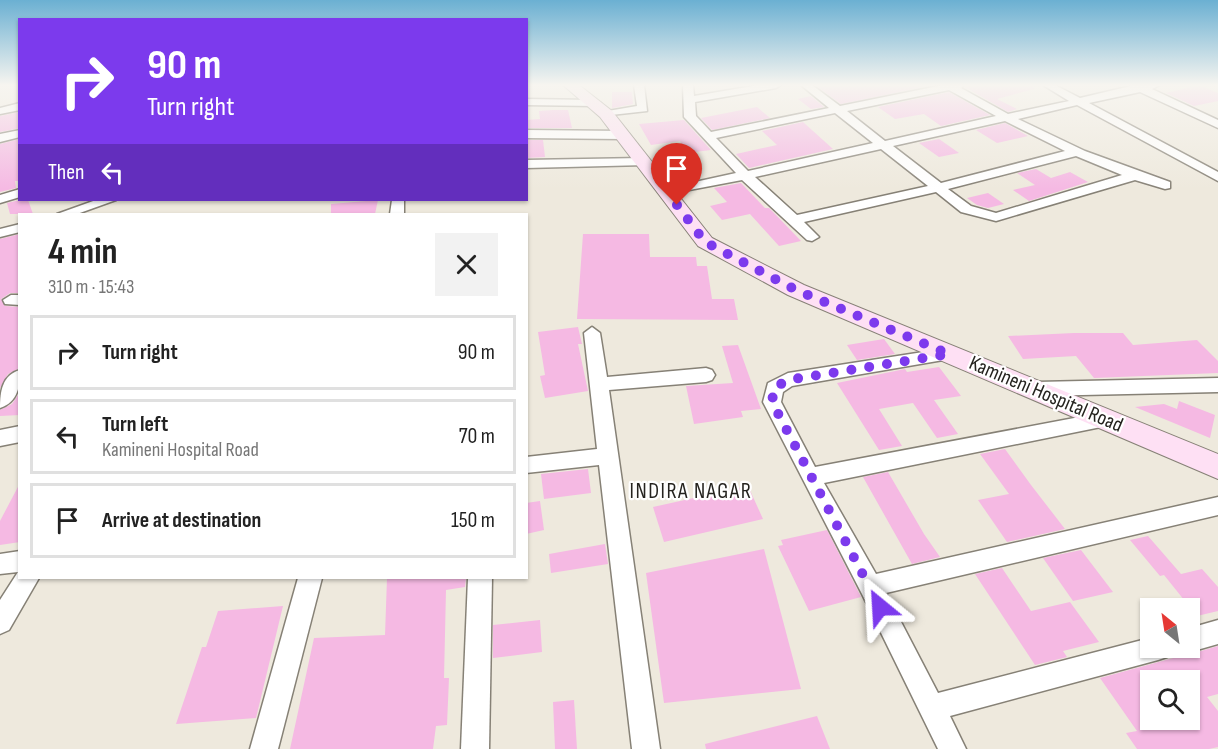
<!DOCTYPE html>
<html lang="en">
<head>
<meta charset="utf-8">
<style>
	body { margin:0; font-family:"Sofia Sans Condensed",sans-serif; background:#f2f2f2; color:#222; height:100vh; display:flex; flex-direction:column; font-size:22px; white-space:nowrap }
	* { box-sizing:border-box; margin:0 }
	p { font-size:20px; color:#767676 }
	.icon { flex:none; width:33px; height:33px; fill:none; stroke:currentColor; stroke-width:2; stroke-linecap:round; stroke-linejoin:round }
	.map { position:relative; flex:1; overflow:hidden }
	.details { position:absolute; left:18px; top:213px; width:510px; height:366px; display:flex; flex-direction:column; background:#fff; border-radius:0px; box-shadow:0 2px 4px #0004 }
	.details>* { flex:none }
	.banner { position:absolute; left:18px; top:18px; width:510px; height:183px; border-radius:0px; box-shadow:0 2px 4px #0004; background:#7c3aed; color:#fff; overflow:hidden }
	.needle { width:39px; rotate:330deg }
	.fabs { position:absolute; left:1140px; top:598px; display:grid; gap:12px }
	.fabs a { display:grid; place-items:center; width:60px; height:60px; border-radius:0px; background:#fff; box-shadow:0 2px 4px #0004; font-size:30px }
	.pin { position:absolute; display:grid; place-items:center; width:51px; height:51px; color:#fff; margin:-62px -26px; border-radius:50% 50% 50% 0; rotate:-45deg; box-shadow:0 0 6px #0007 }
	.pin .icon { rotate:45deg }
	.me { position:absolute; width:66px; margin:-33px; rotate:333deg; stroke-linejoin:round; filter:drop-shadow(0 0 4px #0008) }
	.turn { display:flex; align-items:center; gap:21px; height:126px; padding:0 30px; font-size:27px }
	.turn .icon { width:78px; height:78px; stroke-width:2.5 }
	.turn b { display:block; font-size:42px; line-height:51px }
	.then { display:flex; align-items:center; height:57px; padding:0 30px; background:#0003; gap:12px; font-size:22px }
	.round { display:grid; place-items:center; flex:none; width:63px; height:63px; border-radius:0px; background:#f2f2f2 }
	.summary { display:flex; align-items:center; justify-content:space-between; height:102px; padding:0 30px }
	h1 { font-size:36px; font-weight:700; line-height:45px }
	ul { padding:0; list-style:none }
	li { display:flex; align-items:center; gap:18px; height:75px; margin:0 12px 9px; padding:0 18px; border:3px solid #e0e0e0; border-radius:0px }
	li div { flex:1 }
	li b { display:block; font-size:22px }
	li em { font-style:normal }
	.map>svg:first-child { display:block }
	.building { fill:#f5b9e3; fill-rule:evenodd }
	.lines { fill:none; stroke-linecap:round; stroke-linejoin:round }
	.street-casing { stroke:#868176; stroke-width:3 }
	.secondary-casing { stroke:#868176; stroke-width:2 }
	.street { fill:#fff; fill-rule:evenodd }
	.secondary { fill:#fee0f4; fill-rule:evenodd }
	.route { stroke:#7c3aed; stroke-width:10; stroke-dasharray:0 18 }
	.labels { text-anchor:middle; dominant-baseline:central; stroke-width:4.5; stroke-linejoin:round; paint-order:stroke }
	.street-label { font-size:21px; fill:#25231f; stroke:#fff }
	.neighbourhood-label { font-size:22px; letter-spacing:1.5px; fill:#25231f; stroke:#fff }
</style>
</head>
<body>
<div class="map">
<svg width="1218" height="749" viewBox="0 0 1218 749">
	<rect width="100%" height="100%" fill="#eee9dd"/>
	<!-- building -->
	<g class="building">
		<path d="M815,85H934L841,104Z"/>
		<path d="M966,85H1033L1034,89L997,99L1017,109L1008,112L965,87Z"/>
		<path d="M1199,85L1218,93V101L1194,106L1166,93Z"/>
		<path d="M612,92H632L633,104L612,108Z"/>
		<path d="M949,92L990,115L941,126L924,114L895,119L878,107Z"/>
		<path d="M811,96L824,107L811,109L798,99Z"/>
		<path d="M757,107L770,118L712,130L701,118Z"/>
		<path d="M553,110H568L572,128H526V120L540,119L539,111Z"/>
		<path d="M20,112V128L0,132V116Z"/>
		<path d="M684,120L711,150L687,153L680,141L651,145L639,124Z"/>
		<path d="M803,122L833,149L749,168L736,154L777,145L762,131Z"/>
		<path d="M1005,123L1028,136L997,143L976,130Z"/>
		<path d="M20,139V181H15L16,188L0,192V144Z"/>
		<path d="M939,139L959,153L939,157L919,143Z"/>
		<path d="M526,140H543L545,157L526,158Z"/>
		<path d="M1036,169L1051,178L1070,172L1088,182L1029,201L1013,190L1035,185L1017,173Z"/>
		<path d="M741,183L765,208H769L776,215L801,241L779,246L750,214L722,220L710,206L727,202L714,188Z"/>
		<path d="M988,193L1004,204L988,208L977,205L967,198Z"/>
		<path d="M20,200H28L33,214H10L7,203Z"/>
		<path d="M378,200L375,214H331V204Z"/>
		<path d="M20,234V293H10L1,299L5,306L20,307V368L8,374L0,388V239Z"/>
		<path d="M583,234H649L650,257H696L697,266H707L712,299H734L738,320L577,319Z"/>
		<path d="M578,327L582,344H578L588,391L545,398L540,376L545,375L538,332Z"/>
		<path d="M1074,333H1123L1133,345L1197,340L1218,361V373L1094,378L1076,356L1023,359L1008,336Z"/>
		<path d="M884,339L895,354L857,360L847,345Z"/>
		<path d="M738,345L761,409L741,411L743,417L694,424L686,386L733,383L722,346Z"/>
		<path d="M939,367L961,396L934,400L958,434L937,438L913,403L879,409L902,446L879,450L837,383L905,369L907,372Z"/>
		<path d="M20,392V415L0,416V410L12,404Z"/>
		<path d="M1179,401L1215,415L1210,438L1135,407L1164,404L1177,409Z"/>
		<path d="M1005,449L1031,485L1065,529L1007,542L978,500L1009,494L980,454Z"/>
		<path d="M588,469L591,493L544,499L541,474Z"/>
		<path d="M888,472L924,534L940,557L912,564L863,477Z"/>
		<path d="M20,483V542L0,545V521Z"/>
		<path d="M748,486L763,519L664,542L653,507Z"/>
		<path d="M540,501L544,530L526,534V503Z"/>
		<path d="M827,530L861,597L809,611L778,546L783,545L781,540Z"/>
		<path d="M1148,536L1181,574L1202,569L1218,587V611L1197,616L1164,575L1160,576L1130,540Z"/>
		<path d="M605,544L608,564L551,573L549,554Z"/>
		<path d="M764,549L801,689L664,703L646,573Z"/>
		<path d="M1081,550L1113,592L1073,601L1043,558Z"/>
		<path d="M1002,568L1031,611L1070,602L1099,642L1063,651L1067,657L1035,665L975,574Z"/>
		<path d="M387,578H466L465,587L446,590L444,678H449L447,725L436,726L433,749H290L314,638L385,635Z"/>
		<path d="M283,606L256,718L176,724L202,647H206L218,611Z"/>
		<path d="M540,620L542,652L493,658V625Z"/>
		<path d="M1218,646V694L1207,697L1218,711V747L1209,749H1137L1126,733L1137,731L1100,678L1177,657L1175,655L1191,654ZM1150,681H1190V720H1176L1150,727Z"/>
		<path d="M574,700L577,749H555L553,702Z"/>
		<path d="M817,716L830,749H706L705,744Z"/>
	</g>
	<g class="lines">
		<!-- street casing -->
		<g class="street-casing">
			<g id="street">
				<path d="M634,85H644L647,111L602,116V112L637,106Z"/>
				<path d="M683,85H693L694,96L759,85H781L776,88L695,102L696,116L711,132L829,108L801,85H812L840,106L943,85H964L961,88L1008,114L1069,101L1043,85H1055L1080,98L1135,85H1160L1152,89L1218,120V128L1140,92L1089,103L1218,172V181L1077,105L1018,119L1085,151L1170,182V188L1165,189L1135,180L996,221L961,212L936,192L804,222L819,237L812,241L807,240L742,180L663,195V189L736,173L684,117ZM949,90L996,116L885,141L847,111ZM835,113L873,143L748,171L716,138ZM1005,121L1065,151L941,183L893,146ZM881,149L928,186L797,215L755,177ZM1076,156L1122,175L996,213L971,206L948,189Z"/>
				<path d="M526,99L595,100L601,103L595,106L526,105Z"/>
				<path d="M20,103V110L0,114V108Z"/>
				<path d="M20,130V137L0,142V134Z"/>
				<path d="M526,130L623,131L629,135L623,139L526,138Z"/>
				<path d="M642,158L648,162L646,165L526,168V160Z"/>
				<path d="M20,189V197L0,203V195Z"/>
				<path d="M96,200H116L77,214H57Z"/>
				<path d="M392,200H404V214H390Z"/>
				<path d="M20,224V232L0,237V229Z"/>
				<path d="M11,295H20V305L5,304L3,300Z"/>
				<path d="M592,327L600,333L607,377L706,368L712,370L715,375L712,380L706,382L609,390L660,749H632L599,465L526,473V457L597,449L584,333Z"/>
				<path d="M949,348L958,354L955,358L792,386L783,392L781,402L815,467L1106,412L1113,414L1116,419L1113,424L1106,426L824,483L876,574L1218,497V515L886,593L938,693L1150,638V648H1170L1167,657L1158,660L950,716L966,749H938L862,594L763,402L768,383L788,373Z"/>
				<path d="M20,370C20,386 18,402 0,408C0,392 2,375 20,370Z"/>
				<path d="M1218,378V392L1037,396L1031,394L1028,389L1031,384L1037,382Z"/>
				<path d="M20,426V442L0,446V430Z"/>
				<path d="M20,551V578H39L9,630L0,634V600L18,572L0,574V554Z"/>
				<path d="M298,578H322L278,749H250Z"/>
				<path d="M468,578H492L489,749H461Z"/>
				<path d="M1218,620V644L1190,652L1181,649L1190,648V628Z"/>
			</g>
		</g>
		<!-- secondary casing -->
		<g class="secondary-casing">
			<path id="secondary" d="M563,85H579L612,111L712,238L804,285L1218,454V479L788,295L698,246L600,117Z"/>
		</g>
		<!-- street -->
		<use href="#street" class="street"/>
		<!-- secondary -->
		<use href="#secondary" class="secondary"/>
	</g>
	<!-- sky -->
	<linearGradient id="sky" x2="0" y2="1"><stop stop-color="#6bb0d2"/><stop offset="0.45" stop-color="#f7f5f0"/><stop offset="1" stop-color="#f7f5f0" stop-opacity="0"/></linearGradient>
	<rect width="1218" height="189" fill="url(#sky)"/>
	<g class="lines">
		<!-- route -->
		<path class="route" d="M677,205L705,242L796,290L949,354L788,380L774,388L772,402L880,607"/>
	</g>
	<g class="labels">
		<!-- street labels -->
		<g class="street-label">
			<text transform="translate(1046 394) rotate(23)">Kamineni Hospital Road</text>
		</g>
		<!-- neighbourhood labels -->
		<g class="neighbourhood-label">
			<text x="691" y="491">INDIRA NAGAR</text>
		</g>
	</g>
</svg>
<div class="fabs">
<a><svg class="needle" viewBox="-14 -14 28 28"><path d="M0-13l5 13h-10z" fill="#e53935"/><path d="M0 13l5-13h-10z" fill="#767676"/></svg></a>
<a><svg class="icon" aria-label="search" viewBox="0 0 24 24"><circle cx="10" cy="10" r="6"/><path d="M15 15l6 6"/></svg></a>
</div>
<div class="pin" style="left:677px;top:205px;background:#d93025"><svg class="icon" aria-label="arrive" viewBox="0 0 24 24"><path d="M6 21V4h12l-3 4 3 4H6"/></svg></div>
<svg class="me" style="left:880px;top:607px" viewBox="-20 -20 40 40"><path d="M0-17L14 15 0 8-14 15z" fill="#7c3aed" stroke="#fff" stroke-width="4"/></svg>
<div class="banner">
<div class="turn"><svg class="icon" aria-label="right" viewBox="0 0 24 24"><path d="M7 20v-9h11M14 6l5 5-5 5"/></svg><div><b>90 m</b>Turn right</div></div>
<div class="then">Then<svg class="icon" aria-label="left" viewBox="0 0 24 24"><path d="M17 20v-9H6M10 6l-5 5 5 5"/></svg></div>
</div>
<section class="details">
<div class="summary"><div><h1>4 min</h1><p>310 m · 15:43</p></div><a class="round"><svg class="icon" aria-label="close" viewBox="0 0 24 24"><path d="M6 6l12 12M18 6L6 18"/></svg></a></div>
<ul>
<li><svg class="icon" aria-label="right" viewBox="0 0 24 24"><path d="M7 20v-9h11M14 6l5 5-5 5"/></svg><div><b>Turn right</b></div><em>90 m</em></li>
<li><svg class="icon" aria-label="left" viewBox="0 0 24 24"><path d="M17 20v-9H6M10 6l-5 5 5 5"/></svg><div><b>Turn left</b><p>Kamineni Hospital Road</p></div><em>70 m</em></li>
<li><svg class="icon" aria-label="arrive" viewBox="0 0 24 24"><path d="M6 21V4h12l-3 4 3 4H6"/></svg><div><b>Arrive at destination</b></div><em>150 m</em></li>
</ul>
</section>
</div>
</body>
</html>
